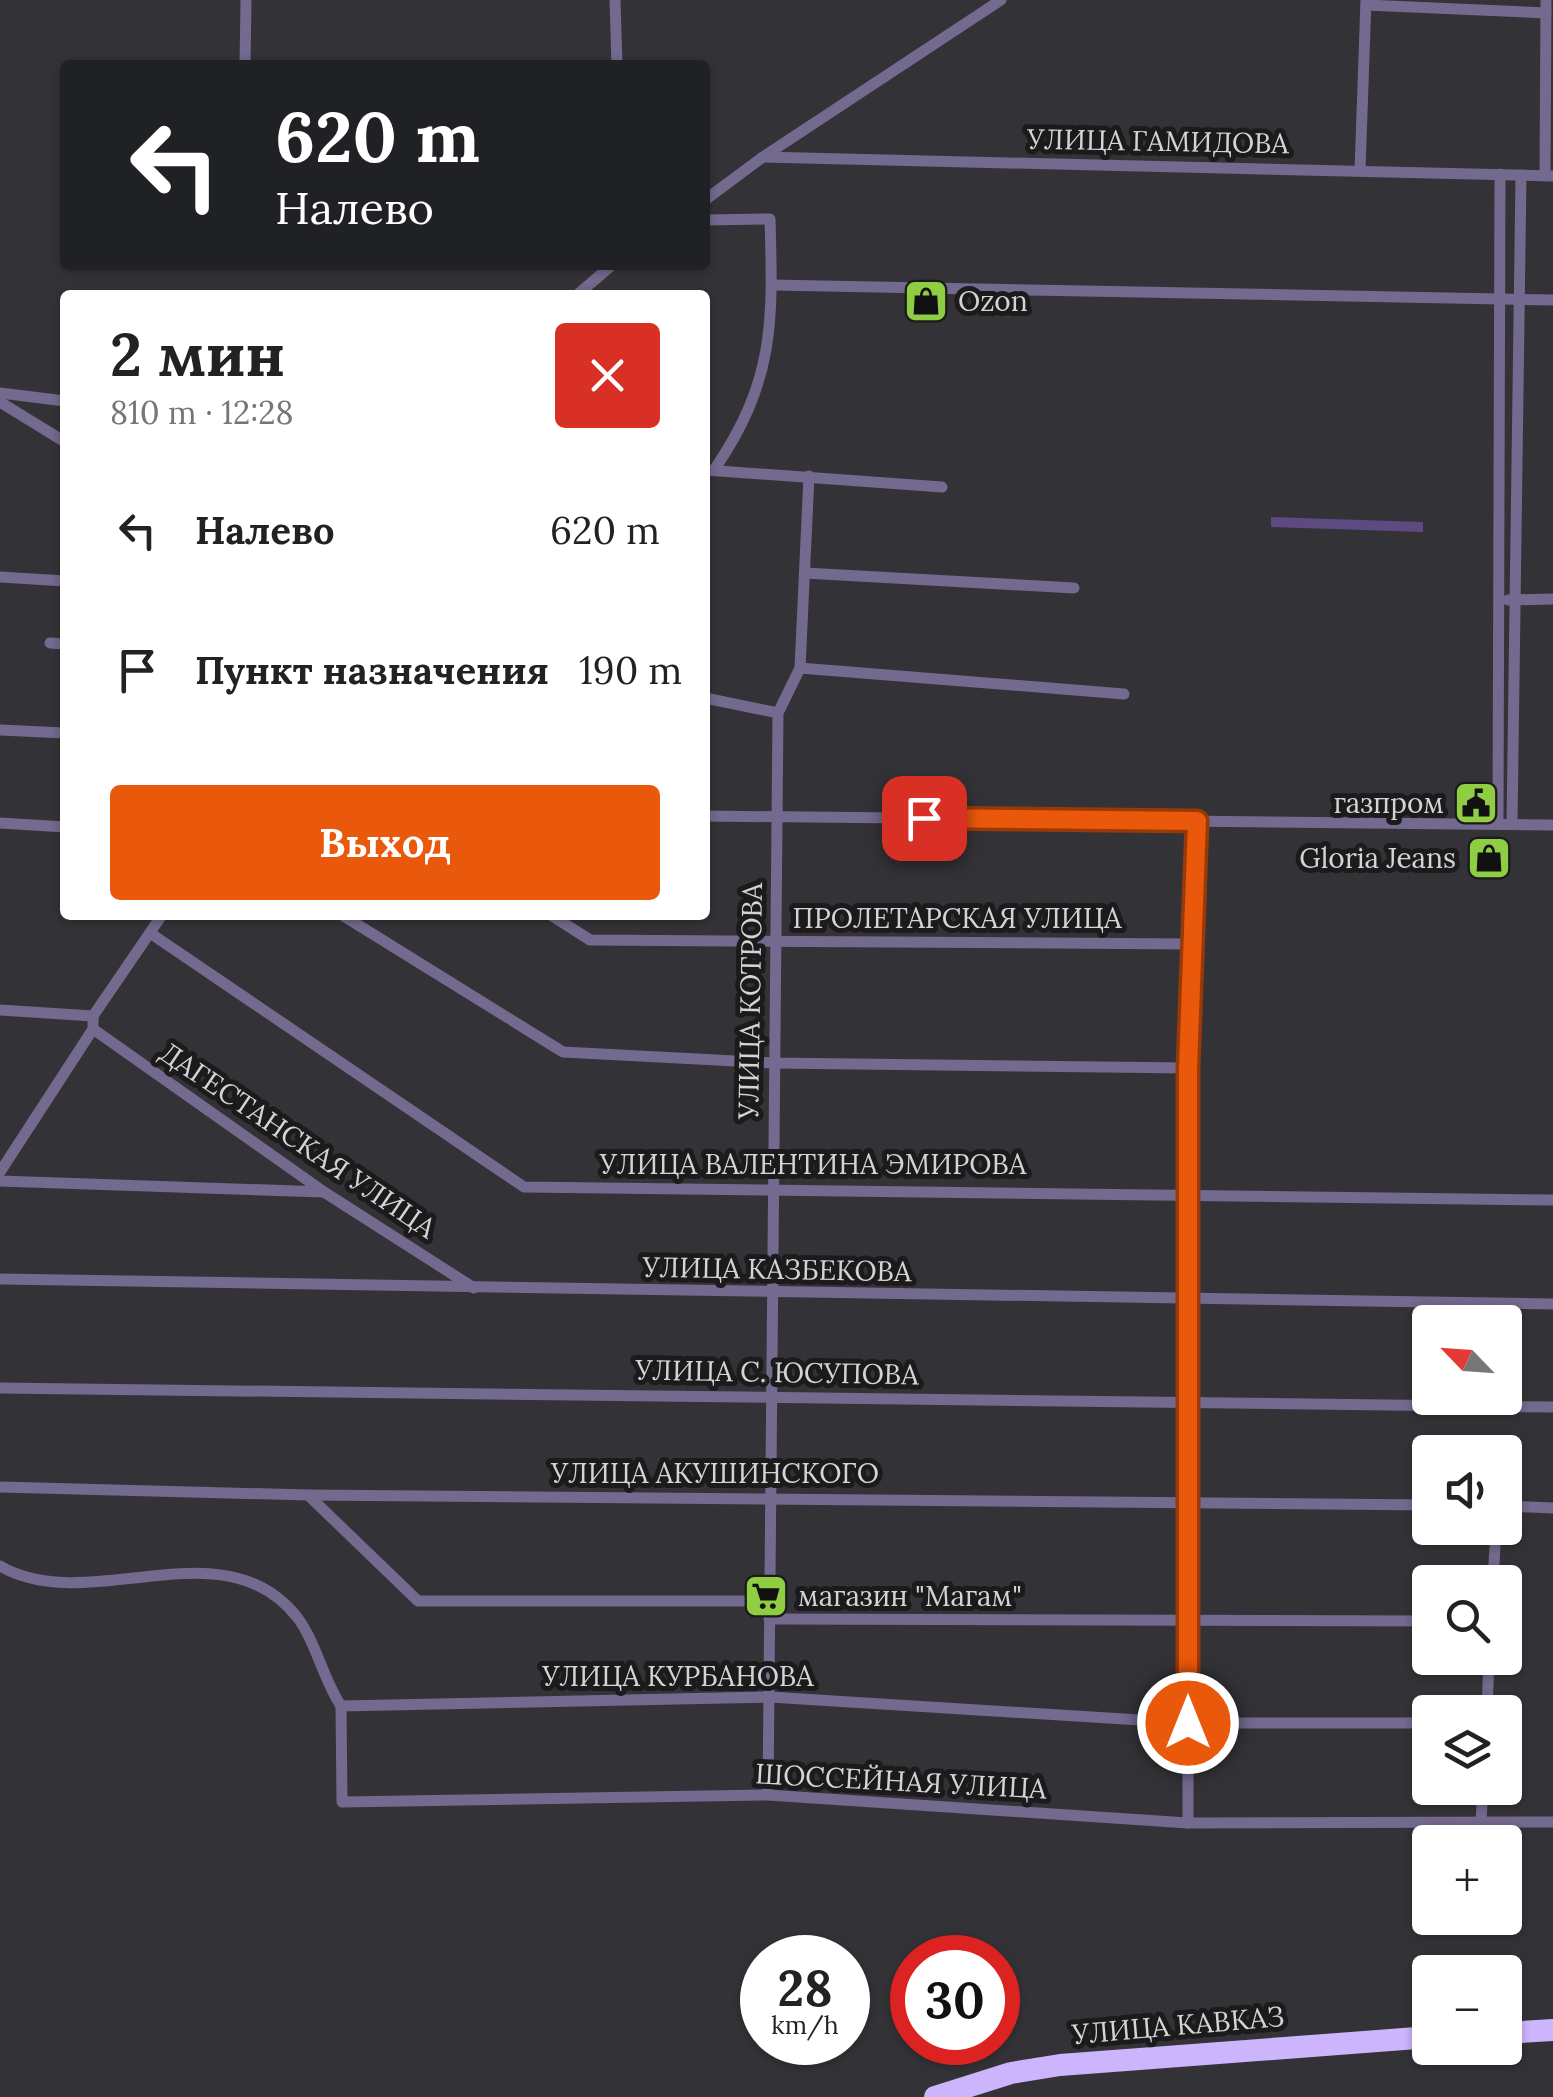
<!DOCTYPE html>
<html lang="ru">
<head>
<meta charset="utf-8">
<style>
	body { margin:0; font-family:Lora,serif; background:#f2f2f2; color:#222; height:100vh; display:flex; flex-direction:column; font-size:38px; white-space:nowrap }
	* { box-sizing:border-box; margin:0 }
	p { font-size:32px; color:#767676 }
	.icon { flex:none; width:55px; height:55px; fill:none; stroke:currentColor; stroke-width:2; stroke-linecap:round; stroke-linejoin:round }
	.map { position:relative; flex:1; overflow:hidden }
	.sheet { position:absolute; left:60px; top:290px; width:650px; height:630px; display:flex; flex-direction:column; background:#fff; border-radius:10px; box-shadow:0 2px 8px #0004 }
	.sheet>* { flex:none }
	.top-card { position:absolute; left:60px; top:60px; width:650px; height:210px; border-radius:10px; box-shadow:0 2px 8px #0004; background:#202124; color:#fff; overflow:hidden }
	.needle { width:65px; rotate:295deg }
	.fabs { position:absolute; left:1412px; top:1305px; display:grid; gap:20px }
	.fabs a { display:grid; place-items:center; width:110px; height:110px; border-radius:10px; background:#fff; box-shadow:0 2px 8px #0004; font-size:50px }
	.speed { position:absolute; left:740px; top:1935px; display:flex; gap:20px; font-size:50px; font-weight:700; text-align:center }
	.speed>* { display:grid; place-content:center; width:130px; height:130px; border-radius:50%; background:#fff; box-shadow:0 2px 8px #0004; line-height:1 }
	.speed small { font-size:25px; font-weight:400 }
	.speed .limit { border:15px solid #d22; background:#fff; color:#111 }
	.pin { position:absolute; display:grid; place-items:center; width:85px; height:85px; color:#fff; margin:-42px; border-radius:20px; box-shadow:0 5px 15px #0006 }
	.me { position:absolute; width:110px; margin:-55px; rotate:0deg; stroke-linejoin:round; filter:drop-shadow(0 0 8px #0008) }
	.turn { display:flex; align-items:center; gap:35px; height:210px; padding:0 50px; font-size:45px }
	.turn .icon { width:130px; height:130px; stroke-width:2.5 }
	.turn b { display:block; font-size:70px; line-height:85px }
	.round { display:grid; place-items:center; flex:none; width:105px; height:105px; border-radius:10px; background:#f2f2f2 }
	.head { display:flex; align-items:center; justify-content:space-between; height:170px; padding:0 50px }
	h1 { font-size:60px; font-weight:700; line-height:75px }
	.action { display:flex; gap:20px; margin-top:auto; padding:20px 50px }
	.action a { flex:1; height:115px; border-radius:10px; background:#ea580c; color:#fff; font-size:40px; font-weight:700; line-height:115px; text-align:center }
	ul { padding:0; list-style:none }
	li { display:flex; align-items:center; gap:30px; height:140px; padding:0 50px }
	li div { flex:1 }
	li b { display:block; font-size:38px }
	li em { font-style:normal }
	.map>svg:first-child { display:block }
	.green { fill:#5d4a81 }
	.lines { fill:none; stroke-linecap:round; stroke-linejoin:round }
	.street { stroke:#74698e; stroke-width:11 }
	.highway { stroke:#ccb5fd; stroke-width:22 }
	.route-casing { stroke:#983908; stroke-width:25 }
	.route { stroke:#ea580c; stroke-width:18 }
	.labels { text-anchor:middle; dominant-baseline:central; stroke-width:10; stroke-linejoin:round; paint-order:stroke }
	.street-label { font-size:28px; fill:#d4d3d5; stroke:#1b1b1c }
	.poi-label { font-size:28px; fill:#d4d3d5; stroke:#1b1b1c; text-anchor:start }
</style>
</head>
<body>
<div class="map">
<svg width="1553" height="2097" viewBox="0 0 1553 2097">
	<rect width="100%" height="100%" fill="#333236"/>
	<!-- green -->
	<path class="green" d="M1271,517L1423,522V532L1271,527Z"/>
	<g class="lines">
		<!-- street -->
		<g class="street">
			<path d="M615,0L617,65"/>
			<path d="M1366,5L1546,13"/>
			<path d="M245,65L246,0"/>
			<path d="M763,157L1553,176"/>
			<path d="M1360,170L1366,0"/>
			<path d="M1545,176L1546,0"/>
			<path d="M705,200L763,157L1001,0"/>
			<path d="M705,220L770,219C773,322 775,381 714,470"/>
			<path d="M772,285L1553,300"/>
			<path d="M577,295L612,265"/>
			<path d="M0,393L65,401"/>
			<path d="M0,402L65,442"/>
			<path d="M705,470L942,487"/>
			<path d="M805,573L1074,588"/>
			<path d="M0,577L65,581"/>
			<path d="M1508,600L1553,599"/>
			<path d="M50,643L65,644"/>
			<path d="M800,668L1124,694"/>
			<path d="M705,698L778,713"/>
			<path d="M0,730L65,733"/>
			<path d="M705,816L1553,825"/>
			<path d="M0,823L65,827"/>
			<path d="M1498,824L1500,174"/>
			<path d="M1512,824L1521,175"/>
			<path d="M342,915L563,1052L774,1063L1188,1068"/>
			<path d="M551,915L590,940L1191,944"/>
			<path d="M150,933L524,1187L1553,1200"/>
			<path d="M0,1010L93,1016"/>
			<path d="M93,1029L324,1192L474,1288"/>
			<path d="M0,1172L93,1029V1016L162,915"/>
			<path d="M0,1181L324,1192"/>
			<path d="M0,1279L1553,1304"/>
			<path d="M0,1388L1553,1407"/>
			<path d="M0,1487L308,1495L1430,1505"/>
			<path d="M308,1495L418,1601H769"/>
			<path d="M1505,1506L1553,1508"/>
			<path d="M0,1566C90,1618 222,1523 297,1617C316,1642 323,1679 341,1706L770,1697L1188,1723H1430"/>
			<path d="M1493,1582L1496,1528"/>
			<path d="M769,1619L1430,1621"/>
			<path d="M341,1706L342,1802L768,1795L1188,1823L1553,1822"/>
			<path d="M1487,1712L1489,1658"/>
			<path d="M768,1795L778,713L800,668L809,476"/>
			<path d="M1481,1822L1483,1788"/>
			<path d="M1188,1823V1068L1197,821"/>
		</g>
		<!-- highway -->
		<g class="highway">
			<path d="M1505,2033L1553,2030"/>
			<path d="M935,2097L1011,2073L1060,2065L1430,2037"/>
		</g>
	</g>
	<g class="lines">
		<!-- route casing -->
		<g class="route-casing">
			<path id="route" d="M924,818L1197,821L1188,1068V1723"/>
		</g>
		<!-- route -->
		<use href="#route" class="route"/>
	</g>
	<!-- icons -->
	<defs>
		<g id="shop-square" transform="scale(2.25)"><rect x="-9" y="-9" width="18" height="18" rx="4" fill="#8fcd42" stroke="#1b1b1c"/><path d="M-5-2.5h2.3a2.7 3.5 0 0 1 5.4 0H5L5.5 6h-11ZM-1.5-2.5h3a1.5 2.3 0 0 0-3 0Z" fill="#111"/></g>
		<g id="civic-square" transform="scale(2.25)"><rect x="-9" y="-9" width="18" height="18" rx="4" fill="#8fcd42" stroke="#1b1b1c"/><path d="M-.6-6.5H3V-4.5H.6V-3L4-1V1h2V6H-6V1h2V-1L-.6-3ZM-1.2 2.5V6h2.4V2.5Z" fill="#111"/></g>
		<g id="supermarket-square" transform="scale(2.25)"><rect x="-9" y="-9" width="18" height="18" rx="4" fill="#8fcd42" stroke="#1b1b1c"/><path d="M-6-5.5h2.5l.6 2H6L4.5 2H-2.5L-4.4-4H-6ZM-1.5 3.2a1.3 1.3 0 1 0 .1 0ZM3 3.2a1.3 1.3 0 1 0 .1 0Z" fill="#111"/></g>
	</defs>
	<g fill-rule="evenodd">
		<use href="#shop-square" x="926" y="301"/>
		<use href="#civic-square" x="1476" y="803"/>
		<use href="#shop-square" x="1489" y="858"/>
		<use href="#supermarket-square" x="766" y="1596"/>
	</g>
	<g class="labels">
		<!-- street labels -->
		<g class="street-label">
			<text transform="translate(1158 141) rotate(1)">УЛИЦА ГАМИДОВА</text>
			<text x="957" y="918">ПРОЛЕТАРСКАЯ УЛИЦА</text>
			<text transform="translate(750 1001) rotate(-89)">УЛИЦА КОТРОВА</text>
			<text transform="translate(298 1140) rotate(34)">ДАГЕСТАНСКАЯ УЛИЦА</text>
			<text x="813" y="1164">УЛИЦА ВАЛЕНТИНА ЭМИРОВА</text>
			<text transform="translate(777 1269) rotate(1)">УЛИЦА КАЗБЕКОВА</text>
			<text transform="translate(777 1372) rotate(1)">УЛИЦА С. ЮСУПОВА</text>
			<text x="715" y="1473">УЛИЦА АКУШИНСКОГО</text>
			<text x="678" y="1676">УЛИЦА КУРБАНОВА</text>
			<text transform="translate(901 1781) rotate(3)">ШОССЕЙНАЯ УЛИЦА</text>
			<text transform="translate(1178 2025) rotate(-5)">УЛИЦА КАВКАЗ</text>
		</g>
		<!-- poi labels -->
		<g class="poi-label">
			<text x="958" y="301">Ozon</text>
			<text x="1444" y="803" text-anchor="end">газпром</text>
			<text x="1456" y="858" text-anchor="end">Gloria Jeans</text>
			<text x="798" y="1596">магазин "Магам"</text>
		</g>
	</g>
</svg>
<div class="fabs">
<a><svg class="needle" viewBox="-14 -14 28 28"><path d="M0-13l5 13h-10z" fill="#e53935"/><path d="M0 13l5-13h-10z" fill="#767676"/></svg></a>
<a><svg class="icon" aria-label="sound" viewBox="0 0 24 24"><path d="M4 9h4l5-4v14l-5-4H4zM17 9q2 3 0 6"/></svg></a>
<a><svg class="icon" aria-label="search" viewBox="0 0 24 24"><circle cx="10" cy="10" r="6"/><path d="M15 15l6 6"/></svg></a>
<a><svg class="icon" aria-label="layers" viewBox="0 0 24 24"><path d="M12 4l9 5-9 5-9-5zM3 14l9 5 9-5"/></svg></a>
<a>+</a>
<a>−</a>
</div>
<div class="speed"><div>28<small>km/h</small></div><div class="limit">30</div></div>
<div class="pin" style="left:924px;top:818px;background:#d93025"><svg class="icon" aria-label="arrive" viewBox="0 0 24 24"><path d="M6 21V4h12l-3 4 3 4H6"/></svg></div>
<svg class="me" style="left:1188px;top:1723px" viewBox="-20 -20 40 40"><circle r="17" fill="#ea580c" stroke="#fff" stroke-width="3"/><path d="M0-11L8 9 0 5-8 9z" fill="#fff"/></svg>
<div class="top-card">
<div class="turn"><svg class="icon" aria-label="left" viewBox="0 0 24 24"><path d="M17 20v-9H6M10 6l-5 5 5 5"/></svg><div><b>620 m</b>Налево</div></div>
</div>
<section class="sheet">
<div class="head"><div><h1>2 мин</h1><p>810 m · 12:28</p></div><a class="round" style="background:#d93025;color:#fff"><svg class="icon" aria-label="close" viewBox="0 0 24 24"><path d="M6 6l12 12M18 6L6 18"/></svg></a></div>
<ul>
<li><svg class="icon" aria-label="left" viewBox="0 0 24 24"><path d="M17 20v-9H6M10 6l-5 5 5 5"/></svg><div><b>Налево</b></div><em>620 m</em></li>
<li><svg class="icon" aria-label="arrive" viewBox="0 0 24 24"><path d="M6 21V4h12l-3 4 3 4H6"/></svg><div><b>Пункт назначения</b></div><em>190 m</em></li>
</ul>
<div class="action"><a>Выход</a></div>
</section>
</div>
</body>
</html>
